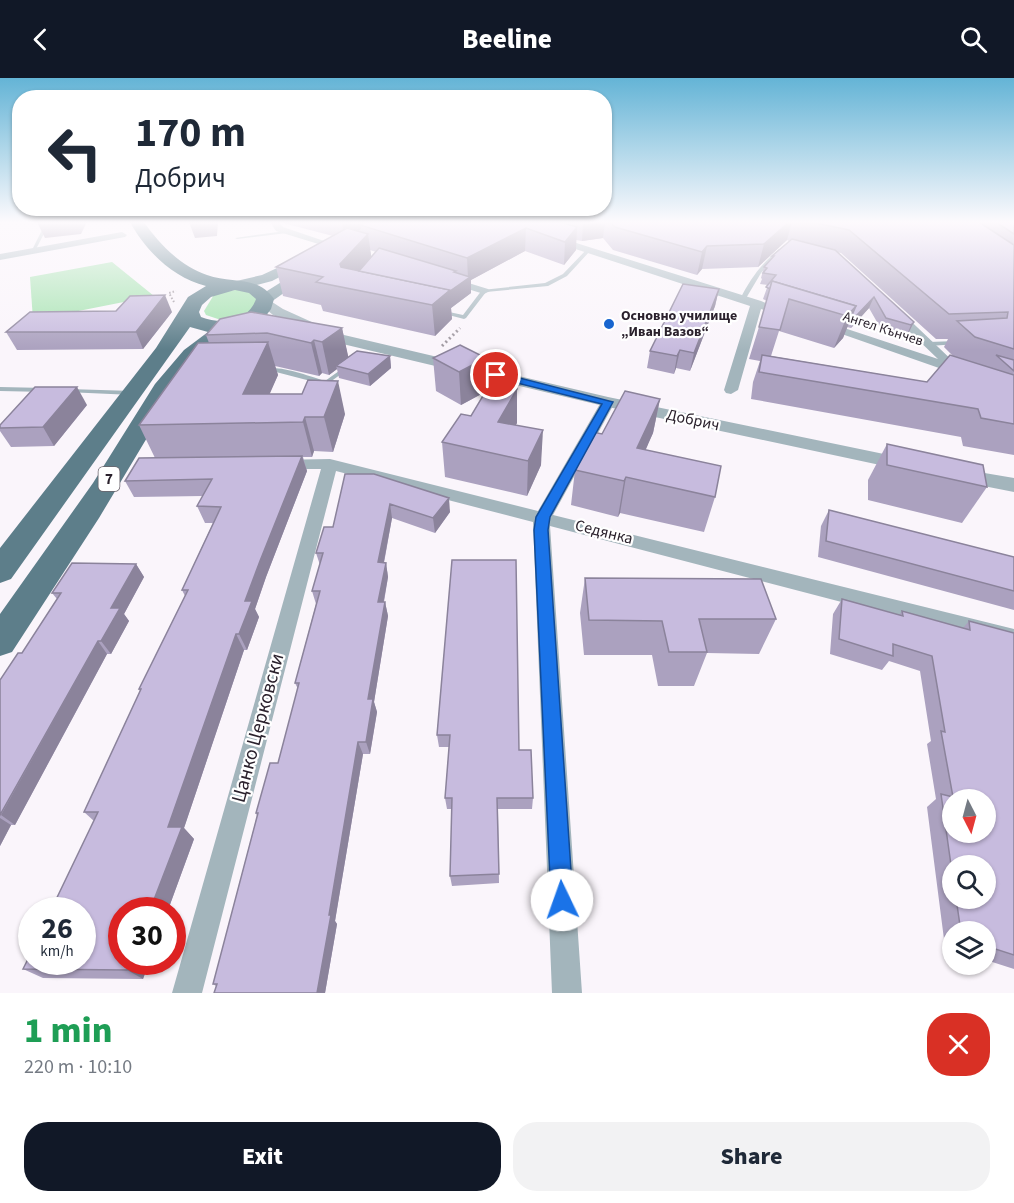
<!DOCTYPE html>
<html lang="en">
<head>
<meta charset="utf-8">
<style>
	body { margin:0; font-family:"Source Sans 3",sans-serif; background:#f2f2f3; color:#1f2937; height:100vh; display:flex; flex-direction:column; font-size:22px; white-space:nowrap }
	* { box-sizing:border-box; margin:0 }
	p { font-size:20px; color:#747a83 }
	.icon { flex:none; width:33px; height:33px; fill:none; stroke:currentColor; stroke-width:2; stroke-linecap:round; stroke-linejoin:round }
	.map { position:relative; height:915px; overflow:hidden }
	.side { display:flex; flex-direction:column; background:#fff; flex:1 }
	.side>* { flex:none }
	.hud { position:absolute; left:12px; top:12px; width:600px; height:126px; border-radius:24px; box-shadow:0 2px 4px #0004; background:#fff; color:#1f2937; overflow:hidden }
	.needle { width:39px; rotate:174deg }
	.controls { position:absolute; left:942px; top:711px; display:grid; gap:12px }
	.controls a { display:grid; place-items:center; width:54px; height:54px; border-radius:50%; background:#fff; box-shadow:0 2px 4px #0004; font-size:30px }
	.speed { position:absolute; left:18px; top:819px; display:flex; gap:12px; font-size:30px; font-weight:700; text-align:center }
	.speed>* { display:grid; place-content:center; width:78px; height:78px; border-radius:50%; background:#fff; box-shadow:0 2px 4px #0004; line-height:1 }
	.speed small { font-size:15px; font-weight:400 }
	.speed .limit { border:9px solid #d22; background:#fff; color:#111 }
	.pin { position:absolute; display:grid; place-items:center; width:51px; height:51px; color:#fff; margin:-26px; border:3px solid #fff; border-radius:50%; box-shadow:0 2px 6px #0007 }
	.me { position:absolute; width:66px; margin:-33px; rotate:357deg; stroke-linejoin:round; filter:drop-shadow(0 0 4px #0008) }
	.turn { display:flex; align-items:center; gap:21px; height:126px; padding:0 24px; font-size:27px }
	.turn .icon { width:78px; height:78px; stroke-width:2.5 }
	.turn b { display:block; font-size:42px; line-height:51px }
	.round { display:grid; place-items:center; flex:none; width:63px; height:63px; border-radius:24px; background:#f2f2f3 }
	.head { display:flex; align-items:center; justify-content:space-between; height:102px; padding:0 24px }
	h1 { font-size:36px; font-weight:800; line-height:45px; color:#1e9e55 }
	.button { display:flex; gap:12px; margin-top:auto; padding:12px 24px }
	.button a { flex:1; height:69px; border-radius:24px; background:#111827; color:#fff; font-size:24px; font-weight:800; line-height:69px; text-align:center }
	.button a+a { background:#f2f2f3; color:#1f2937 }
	header { display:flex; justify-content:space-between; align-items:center; height:78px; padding:0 24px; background:#111827; color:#fff; font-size:27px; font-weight:800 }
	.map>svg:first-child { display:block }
	.green { fill:#a5e3b0 }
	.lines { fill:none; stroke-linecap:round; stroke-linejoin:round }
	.path-far1 { stroke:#9e979f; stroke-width:2; stroke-dasharray:1.5 2; stroke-linecap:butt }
	.path { stroke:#9e979f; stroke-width:3; stroke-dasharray:2 3; stroke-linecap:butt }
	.service { fill:#a3b5bc; fill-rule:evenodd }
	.minor { fill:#a3b5bc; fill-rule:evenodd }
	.tertiary { fill:#a3b5bc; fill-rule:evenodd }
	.secondary { fill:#7a959f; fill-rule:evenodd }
	.primary { fill:#5d7e8a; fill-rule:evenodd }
	.wall { fill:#aba1bf; fill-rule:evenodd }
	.shaded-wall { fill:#8b839b }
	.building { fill:#c7bbde; stroke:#8b839b; stroke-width:1.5; fill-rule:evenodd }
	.route { fill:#1a73e8; stroke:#114b97; stroke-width:1.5 }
	.poi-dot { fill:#1865cf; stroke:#fff; stroke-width:2 }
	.labels { text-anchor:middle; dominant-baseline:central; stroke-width:4.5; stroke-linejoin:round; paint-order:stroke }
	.far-poi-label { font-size:14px; font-weight:bold; fill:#2b222d; stroke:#fff; text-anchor:start }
	.far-street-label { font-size:14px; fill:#2b222d; stroke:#fff }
	.shield { fill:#fff; stroke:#6b646c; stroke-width:1.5 }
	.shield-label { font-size:15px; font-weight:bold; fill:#2b222d }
	.street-label { font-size:16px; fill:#2b222d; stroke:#fff }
	.near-street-label { font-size:20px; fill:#2b222d; stroke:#fff }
</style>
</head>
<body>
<header><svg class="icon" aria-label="back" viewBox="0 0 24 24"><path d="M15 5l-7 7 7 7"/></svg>Beeline<svg class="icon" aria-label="search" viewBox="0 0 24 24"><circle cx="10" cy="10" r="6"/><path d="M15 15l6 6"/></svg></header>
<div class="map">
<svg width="1014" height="915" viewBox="0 0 1014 915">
	<rect width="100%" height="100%" fill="#faf5fb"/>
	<!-- green -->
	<g class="green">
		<path d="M112,184L154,218L33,242L30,199Z"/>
		<path d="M242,211L255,215L259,222L253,235L224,243L206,237L204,233L215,215Z"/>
	</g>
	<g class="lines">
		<!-- path-far1 -->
		<path class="path-far1" d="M174,224L169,215L176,213"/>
		<!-- path -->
		<path class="path" d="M442,268L460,250"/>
		<!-- service -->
		<g class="service">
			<path d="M46,144H50L35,173L31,174Z"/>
			<path d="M285,153L287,154V155L237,161L235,160Z"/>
			<path d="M779,171L783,172L761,195L745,222H741L740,221C750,201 762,185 779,171Z"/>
			<path d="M586,172L590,173L567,198L548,208L486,214L466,240L464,241L437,234L440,232L463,237L482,212L545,205L563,196Z"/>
			<path d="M956,263L959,265L958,266L929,268L926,266L929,264Z"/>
			<path d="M346,288L349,290L348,291L326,307L276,294H264L261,292C275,285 309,298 325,303Z"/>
			<path d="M0,309L46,310L49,312L46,314L0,313Z"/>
			<path d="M68,311L133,313L136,315L133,317L66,314L65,313Z"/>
		</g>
		<!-- minor -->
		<g class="minor">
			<path d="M270,144H279L283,149L330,165L325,168L276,153Z"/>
			<path d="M122,154L127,157L125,159L0,182V176Z"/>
			<path d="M554,158L761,223L794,236L788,240L761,231L738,312L731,316L726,315L724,312L750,228L551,163L549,161Z"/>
			<path d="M449,199L488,211L490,213L484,216L445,204V200Z"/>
			<path d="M889,230H897L958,288L969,291V297H959L816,247L826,244L938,281L889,234Z"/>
			<path d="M608,320L615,324L553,437L1014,551V569L550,448L582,915H552L533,444L336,393L202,915H172L321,391H281L273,386L275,382L330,381L538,433L601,324Z"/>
		</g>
		<!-- tertiary -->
		<g class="tertiary">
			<path d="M266,220L283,231L325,250L327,253L608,319L908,381L915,383L918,387L915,391L908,393L608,329L309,258L308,253L273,237L261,227V221Z"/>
			<path d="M955,390L1014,400V414L948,401L945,396L948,391Z"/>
		</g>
		<!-- secondary -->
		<g class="secondary">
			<path d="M290,184L295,185L297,188L295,191L272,203L237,212L229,207L232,204L262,197Z"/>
			<path d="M310,186L315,187L317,190L315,193L271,224H259L257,221L259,218Z"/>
		</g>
		<!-- primary -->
		<path class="primary" d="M130,144H144C159,166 182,189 207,197C232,206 258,197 274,221L271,231L262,243L235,254L216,266L184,298L99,440L12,574L0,578V536L93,405L155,306L184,272L208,254L190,249L11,501L0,505V470L156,270L188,219L206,208C173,200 145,172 130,144ZM235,212L249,215L256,221C248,244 222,247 201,239L199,234L202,227L211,219Z"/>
	</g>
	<!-- wall -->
	<g class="wall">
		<path d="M282,144H1014V377L963,368L961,359L751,321L753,304L760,283L749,281L767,223L763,221L768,207L760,206L762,201L761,200L764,189L771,182L772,178L789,163L787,162L758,189L702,191L697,197L613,172L603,160L582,163L576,162V172L564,187L525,173L471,202V215L451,230L452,241L435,258L323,233L321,227L283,218L276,189L333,158L283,145ZM370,172L376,174L371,179ZM836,174L841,175L936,261H948L944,269L953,278L927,304L771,278L779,253L834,270L843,260L847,249L851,250L869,230L881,251L906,259L908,256L914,244Z"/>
		<path d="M719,211L715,228L690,293L676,290L674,296L647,290L650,273Z"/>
		<path d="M172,234L143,271L17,272L6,254Z"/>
		<path d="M342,250L348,279L390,278L391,290L370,308L339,300L337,291L329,297L322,295L319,298L275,288L278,297L269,316L345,336L333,374L314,373L312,379H303L307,393L266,499L255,531L259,539L247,572H244L184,750L194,761L168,832H122V884H149L143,901L43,900L23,891L94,743L84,734L140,613L139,611L185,518L182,512L213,445H205L197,428L203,418L134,419L125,403L155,380L139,347L209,265L206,257Z"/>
		<path d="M433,280H486L487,311L517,345L515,347L541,387L527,418L445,399L442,364L471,338L485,314L461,327L436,313Z"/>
		<path d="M660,321L653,355L645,372L715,419L704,454L620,435L618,439L571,427L575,392L602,356Z"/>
		<path d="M87,327L54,368L11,369L0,353V347Z"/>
		<path d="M887,366L987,409L962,445L868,422V402Z"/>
		<path d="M345,396L450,434L435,455L392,440L384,485H386L388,499L384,524H385L388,538L374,624L377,634L370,676H363L335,843L337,846L325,915H214L216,908L213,906L257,738L256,735L278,685L298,611L295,605L316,526L312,513L320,487L316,475L333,449Z"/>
		<path d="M829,432L1014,479V532L818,479L821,448Z"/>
		<path d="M452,482L519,672L533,720L532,731H498L499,805L452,808L450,798L452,731H447L445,720L449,669H439L437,657Z"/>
		<path d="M136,486L144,499L124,536L129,543L111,576H107L15,747H11L0,768V602L22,575L57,521L52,515Z"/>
		<path d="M585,500L776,541L759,576L707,575L694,608H658L652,577H584L580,535Z"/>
		<path d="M842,521L899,537L902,533L963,550L969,543L1014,555V891L986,882V854H952V872L945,869L927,729L936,721L927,666L931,663L920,593L889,583L882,592L830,576L833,536ZM952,788L986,820H952Z"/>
	</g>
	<!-- shaded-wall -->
	<g class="shaded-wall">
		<path d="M37,144H87L81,156L45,160Z"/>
		<path d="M189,144H218L217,158L195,160Z"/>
		<path d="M342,144H360L361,151L345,161Z"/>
		<path d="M583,144H605L603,160L582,163Z"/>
		<path d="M789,144H792L787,162L758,189L764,166Z"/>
		<path d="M577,149L576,172L564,187L565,164Z"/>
		<path d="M526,150L525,173L471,202V215L451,230L452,241L435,258L432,227L454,194L456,193L457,208L468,200L467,180Z"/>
		<path d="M368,156L372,183L349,210L340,186Z"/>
		<path d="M707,168L702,191L697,197L702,174Z"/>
		<path d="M719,211L715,228L690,293L694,275Z"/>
		<path d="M165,217L172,234L143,271L136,254Z"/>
		<path d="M874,219L869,230L851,250L856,238Z"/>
		<path d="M856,228L843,260L834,270L847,238Z"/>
		<path d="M914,244L908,256L906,259L911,247Z"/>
		<path d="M342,250L349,282L336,288L337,291L329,297L322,264Z"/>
		<path d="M314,262L322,295L319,298L311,265Z"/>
		<path d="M268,264L278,297L257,345L243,316Z"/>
		<path d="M680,272L676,290L674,296L677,278Z"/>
		<path d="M390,278L391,290L370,308L368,296Z"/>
		<path d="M486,280L487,313L461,327L459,294Z"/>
		<path d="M338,303L345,336L333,374L324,339Z"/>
		<path d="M77,309L87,327L54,368L43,349Z"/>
		<path d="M517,311V345L500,377L498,344Z"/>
		<path d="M660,321L653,355L633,401L637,370Z"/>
		<path d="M305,339L314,373L312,379L303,344Z"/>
		<path d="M543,352L541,387L527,418L528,383Z"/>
		<path d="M302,378L307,393L266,499L255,531L259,539L247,572L239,556L245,523L260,483Z"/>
		<path d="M626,399L620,435L618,439L624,403Z"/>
		<path d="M449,420L450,434L435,455L433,440Z"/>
		<path d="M390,426L392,440L381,499L378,484Z"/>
		<path d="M386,485L388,499L381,538L378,524Z"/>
		<path d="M136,486L144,499L124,536L129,543L111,576L101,563L111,530Z"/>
		<path d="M385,524L388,538L374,624L377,634L370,676L366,664L368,621Z"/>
		<path d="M236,556L244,572L184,750L194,761L168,832H150L168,749Z"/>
		<path d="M98,563L107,576L15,747L1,737Z"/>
		<path d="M358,664L363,676L335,843L337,846L325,915H317L329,837Z"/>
		<path d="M0,740L11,747L0,768Z"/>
		<path d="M130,884H149L143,901L127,892Z"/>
	</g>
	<!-- building -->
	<g class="building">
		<path d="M367,144H560L577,149L565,164L526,150L467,180L360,147Z"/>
		<path d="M610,144H789L764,166L707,168L702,174L615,149Z"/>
		<path d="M811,144H979L1014,167V271L975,259L957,243L1007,240L1008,234L949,236L849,152Z"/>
		<path d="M996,144H1014V156Z"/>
		<path d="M347,150L368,156L340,186L341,189L450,212L432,227L316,204L323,199L276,189Z"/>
		<path d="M792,161L835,172L914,244L911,247L886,240L874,219L856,238L852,237L856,228L772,203L770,211L766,209L776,197L763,195L767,190L764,189L774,178H772Z"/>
		<path d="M379,170L456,193L454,194L470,199L450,213V212L359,193Z"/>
		<path d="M772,203L856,228L847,238L789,221L780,252L759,249Z"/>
		<path d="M683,206L719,211L694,275L680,272L677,278L650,273Z"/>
		<path d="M165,217L136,254H6L30,234L116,233L130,218Z"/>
		<path d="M251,234L342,250L322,264L314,262L311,265L267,255L206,257L220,241Z"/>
		<path d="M268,264L243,316H302L308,302L338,303L324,339H305L303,344L139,347L198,265Z"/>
		<path d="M460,267L486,280L459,294L433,280Z"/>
		<path d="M357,273L390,278L368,296L336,288Z"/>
		<path d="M762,277L927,304L950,277L1014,297V346L981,340L978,331L759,294Z"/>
		<path d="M996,277L1014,282V293Z"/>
		<path d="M490,306L517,311L498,344L543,352L528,383L442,364L461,336L471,338Z"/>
		<path d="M35,309H77L43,349L0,350V347Z"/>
		<path d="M625,313L660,321L637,370L721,388L715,419L626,399L624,403L575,392L593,354L602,356Z"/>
		<path d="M887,366L983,387L987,409L887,387Z"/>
		<path d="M302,378L260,483L245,523H252L239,556H236L168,749H182L150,832H122V884H130L127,892L23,891L32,873V884H82V832H51L98,734H84L141,611H139L188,512H182L221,429L197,428L212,401L125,403L139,380Z"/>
		<path d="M345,396H374L449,420L433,440L390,426L378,484L386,485L378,524H385L368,621H373L366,664H358L329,837H331L317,915H214L217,906H213L258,735H256L270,685H278L299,605H295L320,513H312L323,475H316L324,449H333Z"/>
		<path d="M829,432L1014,479V513L826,463Z"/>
		<path d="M452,482H516L519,672H531L533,720H497L499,796L450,798L452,720H445L450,657H437Z"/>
		<path d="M72,485L136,486L111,530H120L101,563H98L0,737V602L18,575H22L61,515H52Z"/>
		<path d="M585,500L761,501L776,541H699L707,574H669L662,543L589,542Z"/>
		<path d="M842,521L903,538L902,533L970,552L969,543L1014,555V877L986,868V854H961L956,820H986V788H952V794L941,716L953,719L941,653L945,654L932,578L893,566V578L839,561ZM952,722H986V754H952Z"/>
	</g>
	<!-- sky -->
	<linearGradient id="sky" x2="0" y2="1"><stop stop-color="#64b4d6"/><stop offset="0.53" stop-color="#fdfafd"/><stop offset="1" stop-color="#fdfafd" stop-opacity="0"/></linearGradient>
	<rect width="1014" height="272" fill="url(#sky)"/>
	<!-- route -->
	<path class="route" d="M496,294L613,324L550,439L548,452L573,822L569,830L562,833L554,830L551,822L534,452L536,439L602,326L493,299L491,297Z"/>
	<!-- markers -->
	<circle class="poi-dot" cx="609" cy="246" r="6"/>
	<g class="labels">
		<!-- far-poi labels -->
		<g class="far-poi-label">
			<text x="621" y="238">Основно училище<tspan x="621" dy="16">„Иван Вазов“</tspan></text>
		</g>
		<!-- far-street labels -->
		<g class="far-street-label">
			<text transform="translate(883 251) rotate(18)">Ангел Кънчев</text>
		</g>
		<!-- shield labels -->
		<rect class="shield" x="98.5" y="389" width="21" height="24" rx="4.5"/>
		<g class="shield-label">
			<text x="109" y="401">7</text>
		</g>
		<!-- street labels -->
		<g class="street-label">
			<text transform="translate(693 342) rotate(12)">Добрич</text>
			<text transform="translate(604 454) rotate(14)">Седянка</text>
		</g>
		<!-- near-street labels -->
		<g class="near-street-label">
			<text transform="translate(258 650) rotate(-75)">Цанко Церковски</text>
		</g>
	</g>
</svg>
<div class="controls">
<a><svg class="needle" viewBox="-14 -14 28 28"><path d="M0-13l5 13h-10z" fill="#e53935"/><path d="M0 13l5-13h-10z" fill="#747a83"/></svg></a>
<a><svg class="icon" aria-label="search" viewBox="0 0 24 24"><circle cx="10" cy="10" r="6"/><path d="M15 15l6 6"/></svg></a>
<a><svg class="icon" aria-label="layers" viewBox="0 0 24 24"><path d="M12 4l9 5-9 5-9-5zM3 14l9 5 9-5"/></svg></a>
</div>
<div class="speed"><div>26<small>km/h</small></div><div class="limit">30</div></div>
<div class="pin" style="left:496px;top:297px;background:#d93025"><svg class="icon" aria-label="arrive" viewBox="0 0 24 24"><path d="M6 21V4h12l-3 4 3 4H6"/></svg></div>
<svg class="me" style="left:562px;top:822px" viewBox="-20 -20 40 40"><circle r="19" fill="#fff"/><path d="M0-13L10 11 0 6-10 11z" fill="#1a73e8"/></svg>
<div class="hud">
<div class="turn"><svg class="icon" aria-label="left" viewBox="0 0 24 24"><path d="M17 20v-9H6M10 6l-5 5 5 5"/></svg><div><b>170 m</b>Добрич</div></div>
</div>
</div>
<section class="side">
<div class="head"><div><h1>1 min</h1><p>220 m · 10:10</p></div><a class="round" style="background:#d93025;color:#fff"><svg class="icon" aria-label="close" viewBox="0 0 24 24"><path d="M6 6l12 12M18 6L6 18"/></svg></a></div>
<div class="button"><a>Exit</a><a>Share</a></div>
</section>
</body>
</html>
